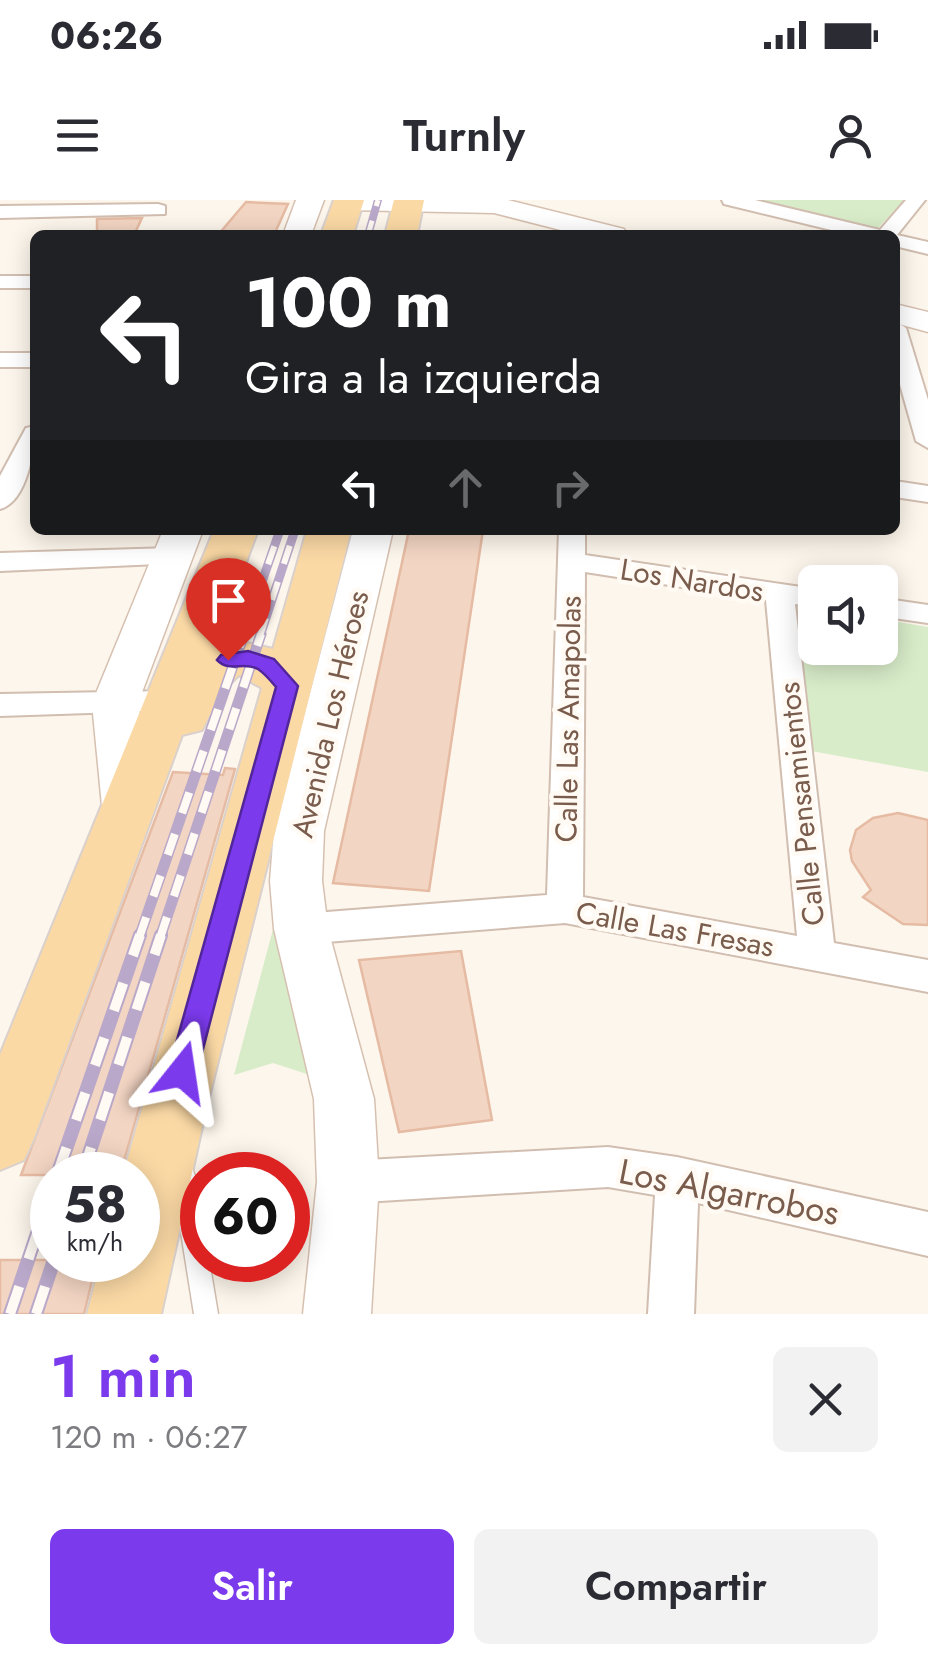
<!DOCTYPE html>
<html lang="es">
<head>
<meta charset="utf-8">
<style>
	body { margin:0; font-family:Jost,sans-serif; background:#f2f2f3; color:#2b2b33; height:100vh; display:flex; flex-direction:column; font-size:38px; white-space:nowrap }
	* { box-sizing:border-box; margin:0 }
	p { font-size:32px; color:#7c7c81 }
	.icon { flex:none; width:55px; height:55px; fill:none; stroke:currentColor; stroke-width:2; stroke-linecap:round; stroke-linejoin:round }
	.map { position:relative; height:1114px; overflow:hidden }
	.details { display:flex; flex-direction:column; background:#fff; flex:1 }
	.details>* { flex:none }
	.guide { position:absolute; left:30px; top:30px; width:870px; height:305px; border-radius:15px; box-shadow:0 5px 25px #0003; background:#202124; color:#fff; overflow:hidden }
	.fabs { position:absolute; left:798px; top:365px; display:grid; gap:20px }
	.fabs a { display:grid; place-items:center; width:100px; height:100px; border-radius:15px; background:#fff; box-shadow:0 5px 25px #0003; font-size:50px }
	.speed { position:absolute; left:30px; top:952px; display:flex; gap:20px; font-size:50px; font-weight:700; text-align:center }
	.speed>* { display:grid; place-content:center; width:130px; height:130px; border-radius:50%; background:#fff; box-shadow:0 5px 25px #0003; line-height:1 }
	.speed small { font-size:25px; font-weight:400 }
	.speed .limit { border:15px solid #d22; background:#fff; color:#111 }
	.pin { position:absolute; display:grid; place-items:center; width:85px; height:85px; color:#fff; margin:-102px -42px; border-radius:50% 50% 50% 0; rotate:-45deg; box-shadow:0 0 10px #0007 }
	.pin .icon { rotate:45deg }
	.me { position:absolute; width:110px; margin:-55px; rotate:15deg; stroke-linejoin:round; filter:drop-shadow(0 0 8px #0008) }
	.turn { display:flex; align-items:center; gap:35px; height:210px; padding:0 50px; font-size:45px }
	.turn .icon { width:130px; height:130px; stroke-width:2.5 }
	.turn b { display:block; font-size:70px; line-height:85px }
	.lanes { display:flex; align-items:center; height:95px; padding:0 50px; background:#0003; justify-content:center; gap:50px; direction:ltr }
	.lanes .off { opacity:.35 }
	.round { display:grid; place-items:center; flex:none; width:105px; height:105px; border-radius:15px; background:#f2f2f3 }
	.head { display:flex; align-items:center; justify-content:space-between; height:170px; padding:0 50px }
	h1 { font-size:60px; font-weight:600; line-height:75px; color:#7c3aed }
	.cta { display:flex; gap:20px; margin-top:auto; padding:20px 50px }
	.cta a { flex:1; height:115px; border-radius:15px; background:#7c3aed; color:#fff; font-size:40px; font-weight:600; line-height:115px; text-align:center }
	.cta a+a { background:#f2f2f3; color:#2b2b33 }
	.status { display:flex; justify-content:space-between; align-items:center; height:70px; padding:0 50px; background:#fff; direction:ltr }
	.status svg { height:28px; fill:currentColor }
	header { display:flex; justify-content:space-between; align-items:center; height:130px; padding:0 50px; background:#fff; font-size:45px; font-weight:600 }
	.map>svg:first-child { display:block }
	.green { fill:#d8ecc9 }
	.building { fill:#f3d5c3; stroke:#e6bba3; stroke-width:2.5 }
	.lines { fill:none; stroke-linecap:round; stroke-linejoin:round }
	.lane-casing { stroke:#d1beb0; stroke-width:3 }
	.street-casing { stroke:#d1beb0; stroke-width:4 }
	.secondary-casing { stroke:#d6c0b0; stroke-width:3 }
	.primary-casing { stroke:#dad1cd; stroke-width:4 }
	.lane { fill:#fff; fill-rule:evenodd }
	.street { fill:#fff; fill-rule:evenodd }
	.secondary { fill:#fff; fill-rule:evenodd }
	.primary { fill:#fbd9a5; fill-rule:evenodd }
	.rail-far3-casing { stroke:#b9a8c9; stroke-width:8 }
	.rail-far2-casing { stroke:#b9a8c9; stroke-width:9 }
	.rail-far1-casing { stroke:#b9a8c9; stroke-width:11 }
	.rail-casing { stroke:#b9a8c9; stroke-width:14 }
	.rail-far3 { stroke:#fffaf3; stroke-width:5; stroke-dasharray:15; stroke-linecap:butt }
	.rail-far2 { stroke:#fffaf3; stroke-width:6; stroke-dasharray:19; stroke-linecap:butt }
	.rail-far1 { stroke:#fffaf3; stroke-width:8; stroke-dasharray:22; stroke-linecap:butt }
	.rail { stroke:#fffaf3; stroke-width:10; stroke-dasharray:29; stroke-linecap:butt }
	.route { fill:#7c3aed; stroke:#51269a; stroke-width:2.5 }
	.labels { text-anchor:middle; dominant-baseline:central; stroke-width:9; stroke-linejoin:round; paint-order:stroke }
	.street-label { font-size:30px; fill:#7a5c4d; stroke:#fffaf3 }
	.near-street-label { font-size:35px; fill:#7a5c4d; stroke:#fffaf3 }
</style>
</head>
<body>
<div class="status"><b>06:26</b><svg viewBox="0 0 49 12"><path d="M0 12V9h3v3zM5 12V6h3v6zM10 12V3h3v9zM15 12V0h3v12zM26 1h20v11H26zM47 4h2v5h-2z"/></svg></div>
<header><svg class="icon" aria-label="menu" viewBox="0 0 24 24"><path d="M4 6h16M4 12h16M4 18h16"/></svg>Turnly<svg class="icon" aria-label="person" viewBox="0 0 24 24"><circle cx="12" cy="8" r="4"/><path d="M4 21q1-7 8-7t8 7"/></svg></header>
<div class="map">
<svg width="928" height="1114" viewBox="0 0 928 1114">
	<rect width="100%" height="100%" fill="#fdf6ec"/>
	<!-- green -->
	<g class="green">
		<path d="M751,0H905L876,30Z"/>
		<path d="M791,406L815,409V448H880V419L928,427V572L811,551Z"/>
		<path d="M276,718L316,877L273,863L234,875Z"/>
	</g>
	<!-- building -->
	<g class="building">
		<path d="M246,2L288,4L274,35H218Z"/>
		<path d="M142,18L134,35H97V19Z"/>
		<path d="M409,330H483L429,691L333,683Z"/>
		<path d="M225,568L235,569L120,975H21L173,572L223,575Z"/>
		<path d="M898,613L928,620V725L903,724L863,697L871,690L852,661L850,650L856,630L873,618Z"/>
		<path d="M461,751L492,920L399,932L359,760Z"/>
		<path d="M0,1060H97L84,1114H0Z"/>
	</g>
	<g class="lines">
		<!-- lane casing -->
		<g class="lane-casing">
			<path id="lane" d="M184,965L192,968C204,996 202,1030 202,1060H209L218,1114H194L172,976L176,968Z"/>
		</g>
		<!-- street casing -->
		<g class="street-casing">
			<g id="street">
				<path d="M722,0H755L880,30L906,0H925L897,35L928,42V54L895,46V35H852L724,4Z"/>
				<path d="M158,4L165,6V14L0,18V6Z"/>
				<rect x="0" y="76" width="35" height="12"/>
				<path d="M895,121L906,128L928,200V248L916,241L895,167Z"/>
				<rect x="0" y="153" width="35" height="14"/>
				<path d="M35,226C35,249 27,302 0,309V276L26,228Z"/>
				<path d="M895,281L928,286V302L895,297Z"/>
				<path d="M559,330H585V355L815,389V407L795,404L834,743L928,760V792L565,723L301,744L288,740L283,729L288,718L301,714L547,695ZM585,372L766,400L797,736L583,697Z"/>
				<path d="M172,348L182,351L186,357L182,363L0,371V353Z"/>
				<path d="M880,398L928,405V423L880,416Z"/>
				<path d="M168,491L179,494L184,502L179,510L0,516V494Z"/>
				<path d="M608,947L677,957L928,1012V1056L698,1003L694,1114H648L655,995L608,987L348,1003L333,997L327,982L333,967L348,961Z"/>
			</g>
		</g>
		<!-- secondary casing -->
		<g class="secondary-casing">
			<g id="secondary">
				<path d="M296,0H324L311,35H283Z"/>
				<path d="M336,0H508L624,29L628,35H580L494,13L348,10L338,8Z"/>
				<path d="M895,104L928,112V132L895,123Z"/>
				<path d="M163,330H203L138,503L152,606L144,619L127,625L110,619L102,606L92,503Z"/>
				<path d="M353,330H393L324,631L322,681L328,729L374,899L379,982L371,1114H303L317,982L314,899L274,729L270,681L274,631Z"/>
			</g>
		</g>
		<!-- primary casing -->
		<g class="primary-casing">
			<g id="primary">
				<path d="M334,0H364L353,35H321Z"/>
				<path d="M394,0H424L417,35H385Z"/>
				<path d="M214,330H258L214,448L243,442L273,449L307,330H351L206,909L161,1114H87L101,1060H138V975H123L262,488L239,475L222,491L202,530L182,535L34,938L24,960L0,970V855Z"/>
			</g>
		</g>
		<!-- lane -->
		<use href="#lane" class="lane"/>
		<!-- street -->
		<use href="#street" class="street"/>
		<!-- secondary -->
		<use href="#secondary" class="secondary"/>
		<!-- primary -->
		<use href="#primary" class="primary"/>
		<!-- rail-far3 casing -->
		<g class="rail-far3-casing">
			<path id="rail-far3" d="M368,35L378,0"/>
		</g>
		<!-- rail-far2 casing -->
		<g class="rail-far2-casing">
			<g id="rail-far2">
				<path d="M243,436L280,330"/>
				<path d="M260,436L295,330"/>
			</g>
		</g>
		<!-- rail-far1 casing -->
		<g class="rail-far1-casing">
			<g id="rail-far1">
				<path d="M139,738L244,434"/>
				<path d="M160,738L261,434"/>
			</g>
		</g>
		<!-- rail casing -->
		<g class="rail-casing">
			<g id="rail">
				<path d="M57,975L140,735"/>
				<path d="M82,975L161,735"/>
				<path d="M10,1114L52,989"/>
				<path d="M36,1114L54,1060"/>
			</g>
		</g>
		<!-- rail-far3 -->
		<use href="#rail-far3" class="rail-far3"/>
		<!-- rail-far2 -->
		<use href="#rail-far2" class="rail-far2"/>
		<!-- rail-far1 -->
		<use href="#rail-far1" class="rail-far1"/>
		<!-- rail -->
		<use href="#rail" class="rail"/>
	</g>
	<!-- route -->
	<path class="route" d="M248,451L274,459L298,486L197,872L192,881L182,885L173,881L168,872L276,487C271,481 264,473 258,469C243,461 230,473 217,460L221,455Z"/>
	<g class="labels">
		<!-- street labels -->
		<g class="street-label">
			<text transform="translate(692 380) rotate(9)">Los Nardos</text>
			<text transform="translate(330 514) rotate(-77)">Avenida Los Héroes</text>
			<text transform="translate(568 519) rotate(-89)">Calle Las Amapolas</text>
			<text transform="translate(801 604) rotate(-96)">Calle Pensamientos</text>
			<text transform="translate(675 729) rotate(10)">Calle Las Fresas</text>
		</g>
		<!-- near-street labels -->
		<g class="near-street-label">
			<text transform="translate(729 992) rotate(11)">Los Algarrobos</text>
		</g>
	</g>
</svg>
<div class="fabs">
<a><svg class="icon" aria-label="sound" viewBox="0 0 24 24"><path d="M4 9h4l5-4v14l-5-4H4zM17 9q2 3 0 6"/></svg></a>
</div>
<div class="speed"><div>58<small>km/h</small></div><div class="limit">60</div></div>
<div class="pin" style="left:228px;top:460px;background:#d93025"><svg class="icon" aria-label="arrive" viewBox="0 0 24 24"><path d="M6 21V4h12l-3 4 3 4H6"/></svg></div>
<svg class="me" style="left:182px;top:872px" viewBox="-20 -20 40 40"><path d="M0-17L14 15 0 8-14 15z" fill="#7c3aed" stroke="#fff" stroke-width="4"/></svg>
<div class="guide">
<div class="turn"><svg class="icon" aria-label="left" viewBox="0 0 24 24"><path d="M17 20v-9H6M10 6l-5 5 5 5"/></svg><div><b>100 m</b>Gira a la izquierda</div></div>
<div class="lanes"><svg class="icon" aria-label="left" viewBox="0 0 24 24"><path d="M17 20v-9H6M10 6l-5 5 5 5"/></svg><svg class="icon off" aria-label="ahead" viewBox="0 0 24 24"><path d="M12 20V5M6 11l6-6 6 6"/></svg><svg class="icon off" aria-label="right" viewBox="0 0 24 24"><path d="M7 20v-9h11M14 6l5 5-5 5"/></svg></div>
</div>
</div>
<section class="details">
<div class="head"><div><h1>1 min</h1><p>120 m · 06:27</p></div><a class="round"><svg class="icon" aria-label="close" viewBox="0 0 24 24"><path d="M6 6l12 12M18 6L6 18"/></svg></a></div>
<div class="cta"><a>Salir</a><a>Compartir</a></div>
</section>
</body>
</html>
